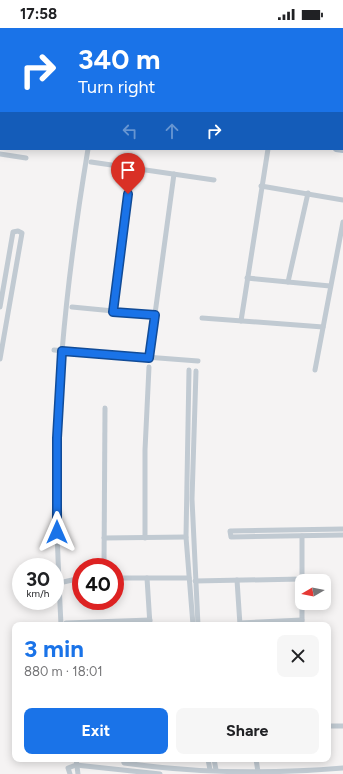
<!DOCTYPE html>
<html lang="en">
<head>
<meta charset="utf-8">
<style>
	body { margin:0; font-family:Figtree,sans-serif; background:#f6f6f6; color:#202124; height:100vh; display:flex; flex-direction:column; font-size:15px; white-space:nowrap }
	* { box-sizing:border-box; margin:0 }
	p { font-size:13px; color:#757577 }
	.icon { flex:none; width:22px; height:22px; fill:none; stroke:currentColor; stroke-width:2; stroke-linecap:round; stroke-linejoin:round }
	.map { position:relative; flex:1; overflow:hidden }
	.sheet { position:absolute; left:12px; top:594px; width:319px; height:140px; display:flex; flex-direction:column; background:#fff; border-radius:8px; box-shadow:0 2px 10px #0003 }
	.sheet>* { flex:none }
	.banner { position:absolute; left:0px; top:0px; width:343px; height:122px; box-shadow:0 2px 10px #0003; background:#1a73e8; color:#fff; overflow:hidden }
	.needle { width:26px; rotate:260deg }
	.controls { position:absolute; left:295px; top:546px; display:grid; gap:8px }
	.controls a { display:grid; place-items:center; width:36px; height:36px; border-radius:8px; background:#fff; box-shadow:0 2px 10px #0003; font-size:20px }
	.speed { position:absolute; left:12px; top:530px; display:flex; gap:8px; font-size:20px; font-weight:700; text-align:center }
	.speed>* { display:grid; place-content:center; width:52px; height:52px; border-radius:50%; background:#fff; box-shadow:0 2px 10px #0003; line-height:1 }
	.speed small { font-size:10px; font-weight:400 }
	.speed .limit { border:6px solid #d22; background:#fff; color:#111 }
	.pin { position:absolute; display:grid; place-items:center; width:34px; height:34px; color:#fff; margin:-41px -17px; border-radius:50% 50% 50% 0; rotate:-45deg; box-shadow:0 0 4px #0007 }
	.pin .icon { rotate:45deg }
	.me { position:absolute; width:44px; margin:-22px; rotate:0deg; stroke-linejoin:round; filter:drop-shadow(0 0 3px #0008) }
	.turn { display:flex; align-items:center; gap:14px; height:84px; padding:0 12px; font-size:18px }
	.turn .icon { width:52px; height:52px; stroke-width:2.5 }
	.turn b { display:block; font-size:28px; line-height:34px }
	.lanes { display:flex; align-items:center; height:38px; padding:0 12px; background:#0003; justify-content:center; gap:20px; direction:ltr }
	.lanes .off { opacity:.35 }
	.round { display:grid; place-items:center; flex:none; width:42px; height:42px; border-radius:8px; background:#f6f6f6 }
	.summary { display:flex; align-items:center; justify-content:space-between; height:68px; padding:0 12px }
	h1 { font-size:24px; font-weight:700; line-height:30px; color:#1a73e8 }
	.button { display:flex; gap:8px; margin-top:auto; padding:8px 12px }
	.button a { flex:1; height:46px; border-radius:8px; background:#1a73e8; color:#fff; font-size:16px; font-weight:700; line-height:46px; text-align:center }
	.button a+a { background:#f6f6f6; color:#202124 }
	.status { display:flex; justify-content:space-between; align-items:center; height:28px; padding:0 20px; background:#fff; direction:ltr }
	.status svg { height:11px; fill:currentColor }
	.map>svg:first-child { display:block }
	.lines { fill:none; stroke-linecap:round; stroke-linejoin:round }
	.minor { stroke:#c1cad2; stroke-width:5 }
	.major { stroke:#b3c2d1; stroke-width:6 }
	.route-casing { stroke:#114b97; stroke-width:10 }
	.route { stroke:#1a73e8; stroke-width:7 }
</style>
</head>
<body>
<div class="status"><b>17:58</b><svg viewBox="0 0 49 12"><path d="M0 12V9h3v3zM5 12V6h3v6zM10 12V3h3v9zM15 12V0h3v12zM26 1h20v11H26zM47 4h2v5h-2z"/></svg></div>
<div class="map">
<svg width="343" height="746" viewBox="0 0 343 746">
	<rect width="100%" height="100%" fill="#f5f3f3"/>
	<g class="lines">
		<!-- minor -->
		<g class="minor">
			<path d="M104,1V0"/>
			<path d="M298,1V0"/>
			<path d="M0,84H1"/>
			<path d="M342,84H343"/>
			<path d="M0,126L26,130"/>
			<path d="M91,134L214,152"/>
			<path d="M261,158L343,172"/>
			<path d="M247,250L330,258"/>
			<path d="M288,254L308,165"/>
			<path d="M0,279L13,204L18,203L22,205L0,331"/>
			<path d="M72,279L155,287"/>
			<path d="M113,284L133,139"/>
			<path d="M202,290L323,299"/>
			<path d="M241,293L268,121"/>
			<path d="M54,322L198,333"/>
			<path d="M149,330L174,146"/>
			<path d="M189,342L186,509L193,597"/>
			<path d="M315,342L343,194"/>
			<path d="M196,343L192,471L198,597"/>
			<path d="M343,501L230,503L231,509L343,507"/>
			<path d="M302,508V558"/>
			<path d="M104,510L186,509"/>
			<path d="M145,510V422L149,339"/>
			<path d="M104,539L105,380"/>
			<path d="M115,550H189"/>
			<path d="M147,550L150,597"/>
			<path d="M237,552L240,597"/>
			<path d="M195,553L302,551"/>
			<path d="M59,555L81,550"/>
			<path d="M302,575V597"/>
			<path d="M66,595L150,592"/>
			<path d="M240,595L302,592"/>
			<path d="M61,597C58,535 55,472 57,410C60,313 72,217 88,121"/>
			<path d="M328,698H343"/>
			<path d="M76,731L78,746"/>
			<path d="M123,731L124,735C195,745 272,746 343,740"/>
			<path d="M208,731L210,742"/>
			<path d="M214,731L216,742"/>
			<path d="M256,731L258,744"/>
			<path d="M70,746L68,740L76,737L160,746"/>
		</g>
		<!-- major -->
		<path class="major" d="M336,121L343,122"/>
	</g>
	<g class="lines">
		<!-- route casing -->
		<g class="route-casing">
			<path id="route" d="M57,504V410L62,323L149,330L155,287L113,284L128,166"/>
		</g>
		<!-- route -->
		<use href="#route" class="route"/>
	</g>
</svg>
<div class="controls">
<a><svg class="needle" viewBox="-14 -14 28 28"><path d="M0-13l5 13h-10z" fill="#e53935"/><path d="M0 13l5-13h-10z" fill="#757577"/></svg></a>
</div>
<div class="speed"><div>30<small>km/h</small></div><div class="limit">40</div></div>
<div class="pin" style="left:128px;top:166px;background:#d93025"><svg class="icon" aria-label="arrive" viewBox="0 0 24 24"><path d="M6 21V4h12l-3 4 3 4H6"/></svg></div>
<svg class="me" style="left:57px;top:504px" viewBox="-20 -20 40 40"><path d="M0-17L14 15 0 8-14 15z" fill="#1a73e8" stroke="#fff" stroke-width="4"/></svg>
<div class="banner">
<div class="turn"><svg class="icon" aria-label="right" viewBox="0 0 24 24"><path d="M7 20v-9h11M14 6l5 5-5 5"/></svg><div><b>340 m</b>Turn right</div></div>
<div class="lanes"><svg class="icon off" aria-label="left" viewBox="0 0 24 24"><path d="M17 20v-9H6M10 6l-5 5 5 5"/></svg><svg class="icon off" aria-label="ahead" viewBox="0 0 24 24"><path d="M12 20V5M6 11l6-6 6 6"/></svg><svg class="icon" aria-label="right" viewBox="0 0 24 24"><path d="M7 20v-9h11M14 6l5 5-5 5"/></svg></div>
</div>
<section class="sheet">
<div class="summary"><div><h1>3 min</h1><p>880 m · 18:01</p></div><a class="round"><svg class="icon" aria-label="close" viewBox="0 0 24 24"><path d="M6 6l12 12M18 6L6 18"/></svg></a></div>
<div class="button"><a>Exit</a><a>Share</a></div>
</section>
</div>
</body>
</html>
